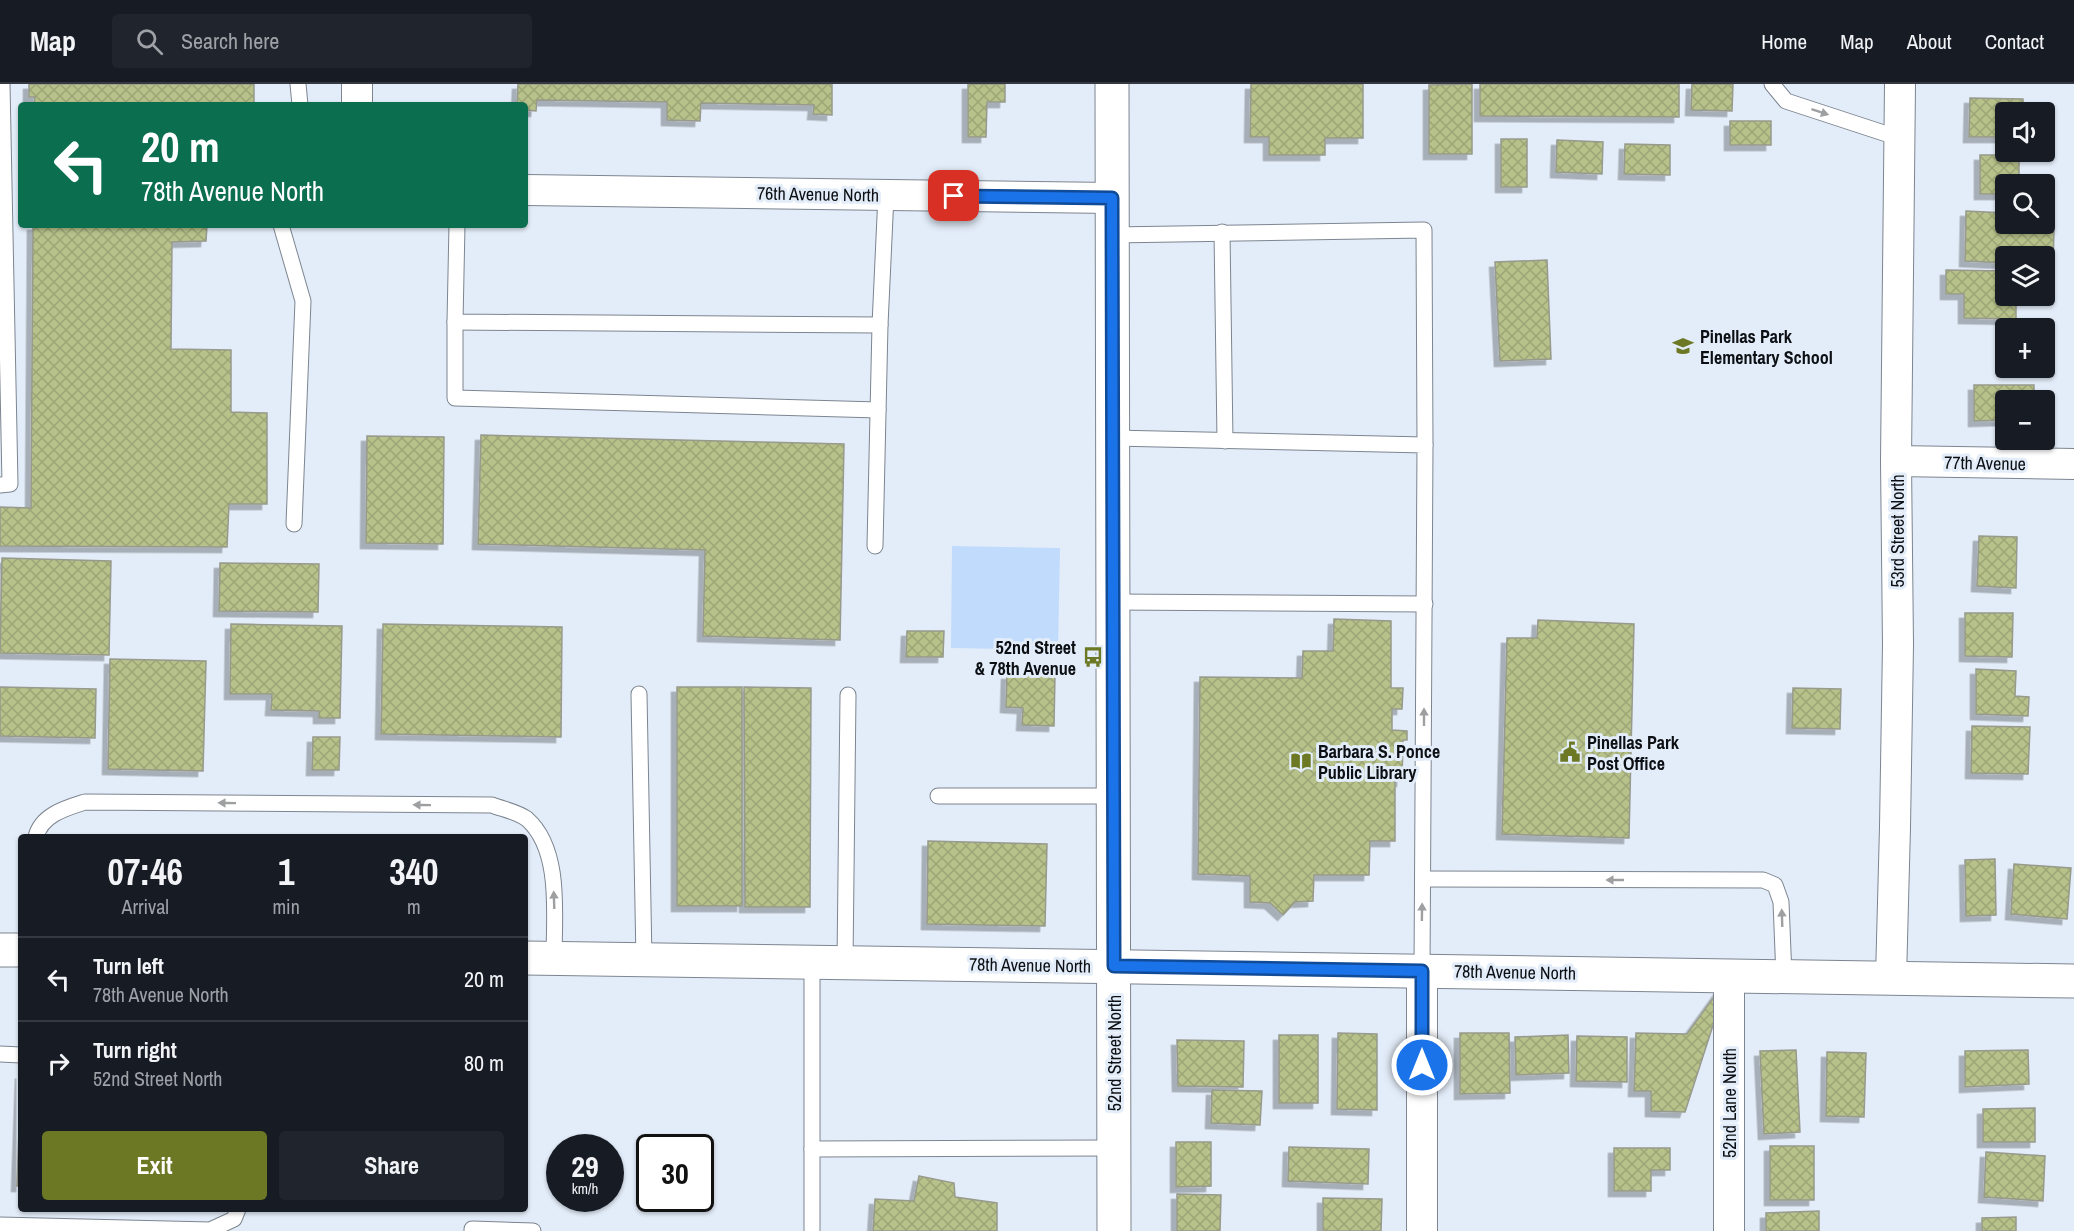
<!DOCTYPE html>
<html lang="en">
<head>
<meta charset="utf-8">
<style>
	body { margin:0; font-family:"Archivo Narrow",sans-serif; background:#20242c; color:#f1f3f6; height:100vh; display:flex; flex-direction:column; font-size:22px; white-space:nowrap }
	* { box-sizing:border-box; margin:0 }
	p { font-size:20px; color:#9ea1a6 }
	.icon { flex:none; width:33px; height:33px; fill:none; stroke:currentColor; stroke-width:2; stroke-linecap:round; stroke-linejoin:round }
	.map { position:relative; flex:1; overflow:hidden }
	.panel { position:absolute; left:18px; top:750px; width:510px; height:378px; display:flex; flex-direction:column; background:#171b24; border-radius:6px; box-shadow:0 2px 4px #0004 }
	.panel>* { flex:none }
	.guide { position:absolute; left:18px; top:18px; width:510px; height:126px; border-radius:6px; box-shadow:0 2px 4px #0004; background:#0b6e4f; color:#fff; overflow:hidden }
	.fabs { position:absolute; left:1995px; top:18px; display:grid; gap:12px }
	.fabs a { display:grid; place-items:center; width:60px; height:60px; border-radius:6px; background:#171b24; box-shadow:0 2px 4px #0004; font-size:30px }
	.speed { position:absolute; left:546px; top:1050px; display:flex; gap:12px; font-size:30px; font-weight:700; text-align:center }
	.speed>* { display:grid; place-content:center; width:78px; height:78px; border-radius:50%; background:#171b24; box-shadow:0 2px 4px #0004; line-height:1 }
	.speed small { font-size:15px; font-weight:400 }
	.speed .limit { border:3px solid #111; border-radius:9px; background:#fff; color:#111 }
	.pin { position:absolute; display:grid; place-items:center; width:51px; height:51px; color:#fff; margin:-26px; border-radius:12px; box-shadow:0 3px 9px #0006 }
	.me { position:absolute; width:66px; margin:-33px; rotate:0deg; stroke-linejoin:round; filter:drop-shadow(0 0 4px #0008) }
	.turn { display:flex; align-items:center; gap:21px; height:126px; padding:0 24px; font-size:27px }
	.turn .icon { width:78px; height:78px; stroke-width:2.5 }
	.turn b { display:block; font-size:42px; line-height:51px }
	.eta { display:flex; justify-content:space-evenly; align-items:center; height:102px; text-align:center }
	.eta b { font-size:36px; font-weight:700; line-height:42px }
	.primary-button { display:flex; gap:12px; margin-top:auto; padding:12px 24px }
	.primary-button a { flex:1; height:69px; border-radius:6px; background:#6c7823; color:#fff; font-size:24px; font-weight:700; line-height:69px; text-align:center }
	.primary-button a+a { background:#20242c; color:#f1f3f6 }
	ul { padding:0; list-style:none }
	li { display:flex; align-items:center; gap:18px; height:84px; padding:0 24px; border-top:2px solid #363941 }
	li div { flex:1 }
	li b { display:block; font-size:22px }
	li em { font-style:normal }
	header { display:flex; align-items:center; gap:36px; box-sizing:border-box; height:84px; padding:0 30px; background:#171b24; border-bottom:2px solid #363941 }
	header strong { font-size:28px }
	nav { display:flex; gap:33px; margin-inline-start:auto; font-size:21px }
	.search { width:420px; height:54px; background:#20242c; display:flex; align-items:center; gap:15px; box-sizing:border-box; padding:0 21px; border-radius:6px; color:#9ea1a6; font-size:22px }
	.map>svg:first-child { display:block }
	.pitch { fill:#c1dbfc }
	.building { fill:url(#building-cross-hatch); stroke:#979a8c; stroke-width:1.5; filter:url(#shadow) }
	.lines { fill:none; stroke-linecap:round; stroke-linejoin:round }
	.service-casing { stroke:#7c8590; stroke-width:17 }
	.minor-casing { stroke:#7c8590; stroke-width:32 }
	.tertiary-casing { stroke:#7c8590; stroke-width:35 }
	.service { stroke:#fff; stroke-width:15 }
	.minor { stroke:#fff; stroke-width:30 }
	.tertiary { stroke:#fff; stroke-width:33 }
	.oneway { fill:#9e9fa1 }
	.route-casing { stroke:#114b97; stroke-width:15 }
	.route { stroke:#1a73e8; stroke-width:10 }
	.labels { text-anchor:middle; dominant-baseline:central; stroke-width:6; stroke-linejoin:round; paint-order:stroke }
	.street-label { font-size:18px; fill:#0c0f13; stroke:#e3edf9 }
	.poi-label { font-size:18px; font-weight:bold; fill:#0c0f13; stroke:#e3edf9; text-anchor:start }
</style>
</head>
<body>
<header>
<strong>Map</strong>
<div class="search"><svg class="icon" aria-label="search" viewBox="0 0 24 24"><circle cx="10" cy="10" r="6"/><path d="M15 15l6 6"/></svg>Search here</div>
<nav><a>Home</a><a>Map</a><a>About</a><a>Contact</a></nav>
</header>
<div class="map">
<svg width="2074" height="1147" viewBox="0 0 2074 1147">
	<defs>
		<pattern id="building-cross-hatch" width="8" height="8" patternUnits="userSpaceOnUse" patternTransform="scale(1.5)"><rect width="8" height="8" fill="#b7c18a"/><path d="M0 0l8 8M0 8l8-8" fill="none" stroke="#9ca576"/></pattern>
		<filter id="shadow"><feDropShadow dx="-5.5" dy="5.5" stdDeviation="0" flood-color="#0004"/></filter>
	</defs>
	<rect width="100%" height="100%" fill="#e3edf9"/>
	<!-- pitch -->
	<path class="pitch" d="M952,462L1060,464L1058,566L951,564Z"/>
	<!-- building -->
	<g class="building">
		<path d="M29,0H254V21H34L35,13H29Z"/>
		<path d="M518,0H832V31L813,30L814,21L701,19L700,37L667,36V18L537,16L536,27L525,26V21H517Z"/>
		<path d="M968,0H1005V18H987L986,53H968Z"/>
		<path d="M1251,0H1363V54H1325V71H1269V53H1250Z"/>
		<path d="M1472,0V70H1429V1Z"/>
		<path d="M1480,0H1679V33L1480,32Z"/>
		<path d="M1692,0H1733L1732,27L1691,26Z"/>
		<path d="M1970,14L2023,15V28H2006V53H1969Z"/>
		<rect x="1730" y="37" width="41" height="24"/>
		<rect x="1501" y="55" width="26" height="48"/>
		<path d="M1557,56L1603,58L1602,90L1556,88Z"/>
		<path d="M1625,60L1670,61V91L1624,90Z"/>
		<path d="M1980,71H2019V100H2006V110H1980Z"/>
		<path d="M1966,127L2006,129V140H2019L2018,146L2054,147L2053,180H2044V172H2006V179L1965,177Z"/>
		<path d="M33,141H207L206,157L172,158L171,265L231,266V328L267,329V420H229L227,463L0,462V423L31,424Z"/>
		<path d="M1547,176L1551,275L1500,277L1495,178Z"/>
		<path d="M1946,186L2006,187V212H2016V235L1964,234V210H1946Z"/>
		<path d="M1974,301H2034V316H2006V336L1974,337Z"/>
		<path d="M481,351L844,360L840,556L703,552L705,466L478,460Z"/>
		<path d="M367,352L444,353L443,460L366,459Z"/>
		<path d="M1979,452L2017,453L2016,504L1977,502Z"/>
		<path d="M2,474L111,477L109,571L0,569Z"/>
		<path d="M220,479L319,480L318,528L219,527Z"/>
		<path d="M1965,529H2013L2012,573L1965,572Z"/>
		<path d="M1334,535L1391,537V604H1403L1402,625H1392V646L1407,647V656H1403L1402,697H1395V757H1370L1369,791H1314L1313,817L1295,818L1283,831L1270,819L1250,818V792L1198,790L1200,593L1302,594L1303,567H1333Z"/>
		<path d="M1538,536L1634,540L1629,754L1502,750L1507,554H1537Z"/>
		<path d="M231,540L342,542L340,634H319V627L271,626L272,610H230Z"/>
		<path d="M383,540L562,543L561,653L381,650Z"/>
		<path d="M907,547H944L943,573H906Z"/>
		<path d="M110,575L206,577L203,687L108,685Z"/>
		<path d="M1976,585L2016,587L2015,612L2029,613L2028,632L1976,630Z"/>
		<path d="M1007,590L1055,591L1054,642L1022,641L1023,624L1006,623Z"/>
		<path d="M0,603L96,605L95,654L0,652Z"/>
		<rect x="677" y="603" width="65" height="219"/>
		<path d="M744,603L811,604L810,823H745Z"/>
		<path d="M1793,604L1841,605L1840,645L1792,644Z"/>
		<path d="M1972,642L2030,643L2028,690L1971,689Z"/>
		<path d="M313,653H340L339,686H312Z"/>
		<path d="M928,757L1047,760L1045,842L927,840Z"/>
		<path d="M1995,775L1996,831L1966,832L1965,776Z"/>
		<path d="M2014,780L2071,784L2067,835L2011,830Z"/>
		<path d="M1729,892L1685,1028L1651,1027V1007H1634L1636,949L1687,950Z"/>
		<path d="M1338,949L1377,950V1026L1337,1025Z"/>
		<path d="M1460,949H1509L1510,1009L1460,1010Z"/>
		<rect x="1279" y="951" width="39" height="68"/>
		<path d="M1568,951L1569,989L1516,991L1515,953Z"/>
		<path d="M1577,952L1627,953V998L1576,997Z"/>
		<path d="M1177,956L1244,957L1243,1003L1178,1002Z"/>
		<path d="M1796,966L1800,1048L1764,1050L1760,967Z"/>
		<path d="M2028,966L2029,1000L1965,1003V967Z"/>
		<path d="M1827,968L1866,969L1864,1033L1826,1032Z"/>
		<path d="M21,989V1102H17Z"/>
		<path d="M1212,1006L1262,1007L1260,1041L1211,1039Z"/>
		<path d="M2035,1024V1058H1983V1025Z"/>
		<path d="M1176,1058H1211V1102L1176,1103Z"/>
		<rect x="1770" y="1062" width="44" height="54"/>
		<path d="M1289,1063L1369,1065L1368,1100L1288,1097Z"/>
		<path d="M1614,1064H1670V1086H1651V1107H1614Z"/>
		<path d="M1986,1068L2045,1072L2043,1117L1984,1113Z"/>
		<path d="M919,1092L954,1099L955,1113L997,1119V1147H873L875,1115L914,1117Z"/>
		<path d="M1177,1110L1221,1111L1220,1147H1177Z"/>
		<path d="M1323,1114L1382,1115L1381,1147H1323Z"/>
		<path d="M1819,1127V1147H1766V1129Z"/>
		<path d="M2016,1133V1147H1982V1134Z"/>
	</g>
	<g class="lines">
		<!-- service casing -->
		<g class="service-casing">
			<g id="service">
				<path d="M298,0L300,21"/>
				<path d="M1772,0L1786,17L1899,54"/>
				<path d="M281,141L303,217L294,440"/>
				<path d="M457,141L455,238L880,241L886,111"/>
				<path d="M1222,148L1225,357"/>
				<path d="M1112,151L1424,146L1425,361"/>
				<path d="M455,238V314L878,326"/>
				<path d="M1113,354L1425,361L1422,887"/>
				<path d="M0,401L10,400L2,0"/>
				<path d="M875,462L880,241"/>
				<path d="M1113,518L1425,520"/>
				<path d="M639,610L644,876"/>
				<path d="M938,712H1114"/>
				<path d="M36,753C41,731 66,724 85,718L492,721C502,725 518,728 527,735C562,766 554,832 554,874"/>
				<path d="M1423,795L1763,796L1775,801L1781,818L1784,893"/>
				<path d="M812,878V1065L1114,1064"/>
				<path d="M845,878L848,611"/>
				<path d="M0,970L21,971"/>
				<path d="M0,1141L210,1146L234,1135L238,1125"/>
				<path d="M472,1147V1145L533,1147"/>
				<path d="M812,1147V1065"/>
			</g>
		</g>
		<!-- minor casing -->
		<g class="minor-casing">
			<g id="minor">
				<path d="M357,21V0"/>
				<path d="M525,106L1112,114"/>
				<path d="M1896,377L2074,380"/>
				<path d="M1422,887V1147"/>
				<path d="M1891,894L1895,743L1898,561L1896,377L1900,0"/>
				<path d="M1729,1147V892"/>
			</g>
		</g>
		<!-- tertiary casing -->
		<g class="tertiary-casing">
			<g id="tertiary">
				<path d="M1112,0L1114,1147"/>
				<path d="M0,866H21"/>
				<path d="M525,874L2074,897"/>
			</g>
		</g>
		<!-- service -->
		<use href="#service" class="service"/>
		<!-- minor -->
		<use href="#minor" class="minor"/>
		<!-- tertiary -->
		<use href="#tertiary" class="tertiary"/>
	</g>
	<!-- one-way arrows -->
	<defs><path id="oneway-solid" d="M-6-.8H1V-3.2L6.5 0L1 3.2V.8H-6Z" transform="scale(1.5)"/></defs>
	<g class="oneway">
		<use href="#oneway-solid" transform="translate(1820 28) rotate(18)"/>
		<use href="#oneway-solid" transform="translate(1424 633) rotate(-90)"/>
		<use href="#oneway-solid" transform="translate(227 719) rotate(-179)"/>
		<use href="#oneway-solid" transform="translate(422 721) rotate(-179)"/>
		<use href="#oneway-solid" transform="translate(1615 796) rotate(-180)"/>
		<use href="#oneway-solid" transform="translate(554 816) rotate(-92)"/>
		<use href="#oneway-solid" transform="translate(1422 828) rotate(-89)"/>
		<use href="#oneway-solid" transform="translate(1782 834) rotate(-92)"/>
	</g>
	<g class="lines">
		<!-- route casing -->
		<g class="route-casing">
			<path id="route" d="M954,112L1112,114L1114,882L1422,887V981"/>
		</g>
		<!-- route -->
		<use href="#route" class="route"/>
	</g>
	<!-- icons -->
	<defs>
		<g id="school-bare" transform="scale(1.62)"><path d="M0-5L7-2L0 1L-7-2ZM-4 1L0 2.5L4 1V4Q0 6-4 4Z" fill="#6c7823" stroke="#e3edf9" stroke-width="2.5" paint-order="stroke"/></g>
		<g id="bus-bare" transform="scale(1.62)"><path d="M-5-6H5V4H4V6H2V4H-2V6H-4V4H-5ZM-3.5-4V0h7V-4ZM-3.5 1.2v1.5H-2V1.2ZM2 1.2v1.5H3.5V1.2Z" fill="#6c7823" stroke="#e3edf9" stroke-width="2.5" paint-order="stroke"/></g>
		<g id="civic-bare" transform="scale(1.62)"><path d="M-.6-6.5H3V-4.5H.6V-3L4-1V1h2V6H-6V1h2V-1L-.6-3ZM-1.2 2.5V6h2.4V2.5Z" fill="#6c7823" stroke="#e3edf9" stroke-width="2.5" paint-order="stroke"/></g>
		<g id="library-bare" transform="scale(1.62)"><path d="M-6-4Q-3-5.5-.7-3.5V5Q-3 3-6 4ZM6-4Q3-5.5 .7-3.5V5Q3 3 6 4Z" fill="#6c7823" stroke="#e3edf9" stroke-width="2.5" paint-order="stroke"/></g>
	</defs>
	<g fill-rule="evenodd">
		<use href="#school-bare" x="1683" y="262"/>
		<use href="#bus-bare" x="1093" y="573"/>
		<use href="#civic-bare" x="1570" y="668"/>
		<use href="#library-bare" x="1301" y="677"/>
	</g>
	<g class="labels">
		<!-- street labels -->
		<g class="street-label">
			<text transform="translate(818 110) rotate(1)">76th Avenue North</text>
			<text transform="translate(1985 379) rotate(1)">77th Avenue</text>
			<text transform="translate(1897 447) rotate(-90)">53rd Street North</text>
			<text transform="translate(1030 881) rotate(1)">78th Avenue North</text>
			<text transform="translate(1515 888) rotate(1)">78th Avenue North</text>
			<text transform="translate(1114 969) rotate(-90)">52nd Street North</text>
			<text transform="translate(1729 1019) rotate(-90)">52nd Lane North</text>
		</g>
		<!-- poi labels -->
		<g class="poi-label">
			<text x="1700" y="252">Pinellas Park<tspan x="1700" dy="21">Elementary School</tspan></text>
			<text x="1076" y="563" text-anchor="end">52nd Street<tspan x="1076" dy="21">&amp; 78th Avenue</tspan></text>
			<text x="1587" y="658">Pinellas Park<tspan x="1587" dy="21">Post Office</tspan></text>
			<text x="1318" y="667">Barbara S. Ponce<tspan x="1318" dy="21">Public Library</tspan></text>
		</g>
	</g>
</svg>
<div class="fabs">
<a><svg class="icon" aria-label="sound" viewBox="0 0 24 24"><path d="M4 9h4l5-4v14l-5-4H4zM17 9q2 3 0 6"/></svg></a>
<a><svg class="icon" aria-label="search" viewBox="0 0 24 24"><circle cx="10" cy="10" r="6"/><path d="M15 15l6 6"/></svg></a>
<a><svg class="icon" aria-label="layers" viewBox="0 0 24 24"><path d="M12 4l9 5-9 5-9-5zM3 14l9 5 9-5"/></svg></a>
<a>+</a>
<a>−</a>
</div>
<div class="speed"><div>29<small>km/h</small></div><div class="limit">30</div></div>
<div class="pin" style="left:954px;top:112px;background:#d93025"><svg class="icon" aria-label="arrive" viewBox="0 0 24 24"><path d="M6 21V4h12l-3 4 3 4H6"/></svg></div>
<svg class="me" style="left:1422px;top:981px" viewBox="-20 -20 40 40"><circle r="17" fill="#1a73e8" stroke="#fff" stroke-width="3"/><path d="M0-11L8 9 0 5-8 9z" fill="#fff"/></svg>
<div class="guide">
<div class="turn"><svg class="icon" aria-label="left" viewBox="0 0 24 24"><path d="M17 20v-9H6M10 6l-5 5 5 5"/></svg><div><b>20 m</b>78th Avenue North</div></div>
</div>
<section class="panel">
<div class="eta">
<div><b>07:46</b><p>Arrival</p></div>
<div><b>1</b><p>min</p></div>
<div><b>340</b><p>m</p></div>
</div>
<ul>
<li><svg class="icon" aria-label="left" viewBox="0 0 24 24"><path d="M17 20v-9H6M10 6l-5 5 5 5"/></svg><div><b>Turn left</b><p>78th Avenue North</p></div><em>20 m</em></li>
<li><svg class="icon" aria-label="right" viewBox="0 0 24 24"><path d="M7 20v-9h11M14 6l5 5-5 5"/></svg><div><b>Turn right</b><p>52nd Street North</p></div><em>80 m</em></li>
</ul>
<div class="primary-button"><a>Exit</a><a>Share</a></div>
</section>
</div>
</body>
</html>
